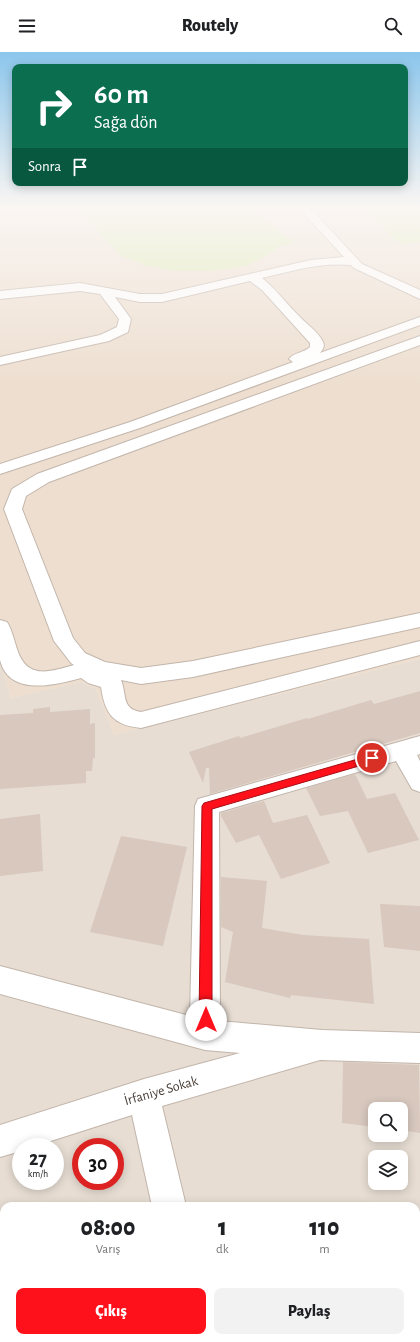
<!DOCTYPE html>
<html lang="tr">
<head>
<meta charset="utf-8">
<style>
	body { margin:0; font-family:"Alegreya Sans",sans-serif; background:#f2f2f2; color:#202124; height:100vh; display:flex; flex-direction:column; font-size:15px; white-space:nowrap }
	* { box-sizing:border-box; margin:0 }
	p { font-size:13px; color:#757577 }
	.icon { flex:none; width:22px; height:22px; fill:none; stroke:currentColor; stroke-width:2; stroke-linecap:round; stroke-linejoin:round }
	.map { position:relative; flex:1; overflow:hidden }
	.side { position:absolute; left:0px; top:1150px; width:420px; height:140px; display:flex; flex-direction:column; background:#fff; border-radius:12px 12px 0 0; box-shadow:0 2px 10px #0003 }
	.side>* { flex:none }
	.top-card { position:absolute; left:12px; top:12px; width:396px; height:122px; border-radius:8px; box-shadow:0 2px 10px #0003; background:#0b6e4f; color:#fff; overflow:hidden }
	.tools { position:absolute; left:368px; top:1050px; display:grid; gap:8px }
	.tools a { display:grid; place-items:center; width:40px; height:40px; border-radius:8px; background:#fff; box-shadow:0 2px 10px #0003; font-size:20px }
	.speed { position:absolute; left:12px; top:1086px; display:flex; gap:8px; font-size:20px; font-weight:700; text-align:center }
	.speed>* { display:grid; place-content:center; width:52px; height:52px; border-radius:50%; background:#fff; box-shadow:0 2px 10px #0003; line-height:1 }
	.speed small { font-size:10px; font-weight:400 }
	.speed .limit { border:6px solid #d22; background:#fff; color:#111 }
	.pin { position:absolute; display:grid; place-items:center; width:34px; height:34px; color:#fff; margin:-17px; border:2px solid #fff; border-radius:50%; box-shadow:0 1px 4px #0007 }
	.me { position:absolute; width:44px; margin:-22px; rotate:0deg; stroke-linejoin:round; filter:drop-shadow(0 0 3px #0008) }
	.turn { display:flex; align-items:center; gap:14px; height:84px; padding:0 16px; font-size:18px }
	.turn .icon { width:52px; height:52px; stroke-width:2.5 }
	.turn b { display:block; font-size:28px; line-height:34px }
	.then { display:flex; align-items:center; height:38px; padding:0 16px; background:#0003; gap:8px; font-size:15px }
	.eta { display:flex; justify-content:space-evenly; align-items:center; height:68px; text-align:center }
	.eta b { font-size:24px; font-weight:800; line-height:28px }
	.button { display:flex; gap:8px; margin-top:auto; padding:8px 16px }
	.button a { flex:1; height:46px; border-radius:8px; background:#ff111b; color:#fff; font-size:16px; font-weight:800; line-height:46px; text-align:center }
	.button a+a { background:#f2f2f2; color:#202124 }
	header { display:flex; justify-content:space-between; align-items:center; height:52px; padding:0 16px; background:#fff; font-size:18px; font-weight:800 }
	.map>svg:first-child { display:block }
	.residential { fill:#e7ddd3; fill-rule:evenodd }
	.education { fill:#eddecf }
	.green { fill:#d9e9ad }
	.building { fill:#d8c8be }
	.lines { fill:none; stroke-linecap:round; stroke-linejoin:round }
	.minor-casing { stroke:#c2b5ab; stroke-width:2 }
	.minor { fill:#fff; fill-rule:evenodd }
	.route { fill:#ff111b; stroke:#a60b12 }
	.labels { text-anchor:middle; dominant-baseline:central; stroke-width:4; stroke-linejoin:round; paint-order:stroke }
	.near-street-label { font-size:14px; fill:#463c35; stroke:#fff }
</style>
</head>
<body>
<header><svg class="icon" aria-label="menu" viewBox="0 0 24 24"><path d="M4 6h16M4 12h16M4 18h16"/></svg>Routely<svg class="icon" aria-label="search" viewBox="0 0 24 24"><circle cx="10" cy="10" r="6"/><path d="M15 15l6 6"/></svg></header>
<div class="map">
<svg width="420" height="1290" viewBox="0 0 420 1290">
	<rect width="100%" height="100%" fill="#f3ece5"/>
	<!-- residential -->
	<path class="residential" d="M420,607V1290H0V610L11,646L82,630L96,637L114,683ZM375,1057H401V1083H375ZM21,1095H55V1129H21ZM81,1095H115V1129H81ZM375,1105H401V1131H375ZM4,1154H416V1286H4Z"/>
	<!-- education -->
	<path class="education" d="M0,156H420V607L114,683L96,637L83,630L11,646L0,610Z"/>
	<!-- green -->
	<g class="green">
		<path d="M77,156H249L296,191L279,194L270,202L246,214L212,219H175L145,213L121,204Z"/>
		<path d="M362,156H420V190L402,192L397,189Z"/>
	</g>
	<!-- building -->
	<g class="building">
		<path d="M420,639V681L210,742L209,716H206L203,731L189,700L239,684L240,686L307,666L308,667L371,648L374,652Z"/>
		<path d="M50,655V660L90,657V672L95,671V706H93L92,719H86V731L0,737V663L33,661V657Z"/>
		<path d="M355,722L367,747L395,741L419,788L368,801L348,759L320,764L306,736Z"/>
		<path d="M264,749L273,771L307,763L330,811L281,827L259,783L236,791L221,764V761Z"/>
		<path d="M40,762L43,819L0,824V767Z"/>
		<path d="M121,784L187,795L163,894L90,880Z"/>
		<path d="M221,825L267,829L262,876L303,883L369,887L374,952L291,943L290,946L225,930L233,880L221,875Z"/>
		<path d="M380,852L420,854V899L384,895Z"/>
		<path d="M343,1010L419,1013L420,1081L401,1078V1057H375V1075L342,1071Z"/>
	</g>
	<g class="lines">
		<!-- minor casing -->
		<g class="minor-casing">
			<g id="minor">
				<path d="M299,156H310L362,212L420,238V247L354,216L351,213C321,210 291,219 262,226C275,236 285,250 297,262C305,271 318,279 323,290C325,295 323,297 320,301L420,265V273L140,376L0,422V412L130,370L293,310L289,307C294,300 304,301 310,295V291L262,238L250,229L162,250H140L115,245L131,267L128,280L109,289L0,313V305L100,283L117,275L119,267L100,242L80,239L0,247V239L80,231L140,242H162L311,208L344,205Z"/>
				<path d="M420,284V293L49,430L26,444L22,457L73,586L85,601L105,610L141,616L193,609L420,561V575L193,625L141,632L121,628C127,642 121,657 141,660L420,589V603L141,676C113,673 105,662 101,635L88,631L81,626C56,633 9,645 0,608C0,597 0,580 0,568L7,570C12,578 14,588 17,597C27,628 49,620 74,613L71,611L54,589L4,457L12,437L37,422Z"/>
				<path d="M420,684V702L417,703L420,709V740L412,737L396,709L219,760L220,969L322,978L420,981V1011L320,1008L162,1054L186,1154H152L132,1063L32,1095H21V1099L0,1105V1073L144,1027L240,1001L205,998L0,942V914L190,964L195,754L198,747Z"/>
				<path d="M142,1286H185L183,1290H140Z"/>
				<path d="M224,1286H272L274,1290H226Z"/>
			</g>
		</g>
		<!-- minor -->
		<use href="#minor" class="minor"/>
	</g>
	<!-- sky -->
	<linearGradient id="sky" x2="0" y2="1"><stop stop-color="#8bc6ec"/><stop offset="0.46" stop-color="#faf6f3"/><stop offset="1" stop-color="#faf6f3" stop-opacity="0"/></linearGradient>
	<rect width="420" height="337" fill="url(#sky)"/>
	<!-- route -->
	<path class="route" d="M372,703L377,706L376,709L212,757V968L210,972L206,974L201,972L199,968L202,754L204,751Z"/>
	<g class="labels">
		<!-- near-street labels -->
		<g class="near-street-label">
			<text transform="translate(161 1039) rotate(-16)">İrfaniye Sokak</text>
		</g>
	</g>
</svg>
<div class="tools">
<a><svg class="icon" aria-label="search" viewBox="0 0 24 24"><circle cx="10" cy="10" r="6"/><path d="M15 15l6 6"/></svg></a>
<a><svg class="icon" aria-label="layers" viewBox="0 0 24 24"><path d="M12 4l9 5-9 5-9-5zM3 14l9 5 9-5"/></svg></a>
</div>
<div class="speed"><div>27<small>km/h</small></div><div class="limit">30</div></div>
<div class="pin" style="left:372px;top:706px;background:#d93025"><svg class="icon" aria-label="arrive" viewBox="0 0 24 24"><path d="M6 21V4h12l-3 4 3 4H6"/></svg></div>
<svg class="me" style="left:206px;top:968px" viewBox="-20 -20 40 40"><circle r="19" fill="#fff"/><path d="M0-13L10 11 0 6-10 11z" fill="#ff111b"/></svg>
<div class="top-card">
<div class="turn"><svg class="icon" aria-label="right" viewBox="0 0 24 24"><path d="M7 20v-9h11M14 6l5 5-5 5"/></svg><div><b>60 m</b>Sağa dön</div></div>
<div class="then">Sonra<svg class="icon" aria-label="arrive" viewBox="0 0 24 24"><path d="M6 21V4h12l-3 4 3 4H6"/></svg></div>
</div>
<section class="side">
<div class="eta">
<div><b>08:00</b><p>Varış</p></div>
<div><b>1</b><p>dk</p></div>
<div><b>110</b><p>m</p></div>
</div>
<div class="button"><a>Çıkış</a><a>Paylaş</a></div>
</section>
</div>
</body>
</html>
